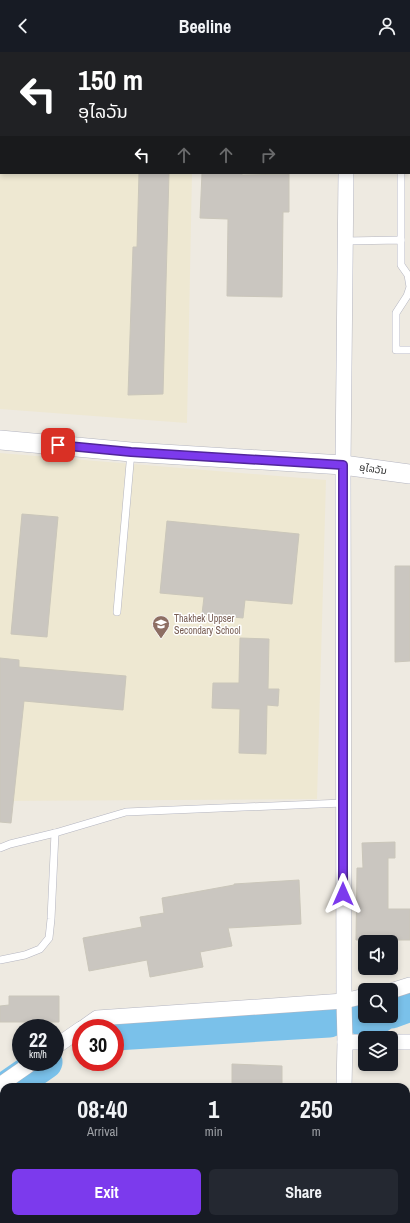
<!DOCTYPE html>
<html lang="en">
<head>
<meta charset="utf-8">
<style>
	body { margin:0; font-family:"Archivo Narrow","Noto Sans Lao",sans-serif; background:#242831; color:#f1f3f6; height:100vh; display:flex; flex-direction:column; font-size:15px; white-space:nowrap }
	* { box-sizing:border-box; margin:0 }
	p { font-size:13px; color:#9ea1a6 }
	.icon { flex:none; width:22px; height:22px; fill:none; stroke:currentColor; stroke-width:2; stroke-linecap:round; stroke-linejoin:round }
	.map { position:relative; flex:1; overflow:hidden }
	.drawer { position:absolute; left:0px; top:1031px; width:410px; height:140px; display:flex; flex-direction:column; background:#171b24; border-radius:12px 12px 0 0; box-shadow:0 2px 6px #0003 }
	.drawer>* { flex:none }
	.hud { position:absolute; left:0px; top:0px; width:410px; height:122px; box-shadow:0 2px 6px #0003; background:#202124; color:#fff; overflow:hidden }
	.buttons { position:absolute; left:358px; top:883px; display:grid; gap:8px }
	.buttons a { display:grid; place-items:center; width:40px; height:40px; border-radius:6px; background:#171b24; box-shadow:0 2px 6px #0003; font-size:20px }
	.speed { position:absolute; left:12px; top:967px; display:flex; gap:8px; font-size:20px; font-weight:700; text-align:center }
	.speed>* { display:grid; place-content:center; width:52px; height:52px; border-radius:50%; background:#171b24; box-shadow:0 2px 6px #0003; line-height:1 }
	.speed small { font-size:10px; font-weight:400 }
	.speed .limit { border:6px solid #d22; background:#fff; color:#111 }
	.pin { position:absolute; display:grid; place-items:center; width:34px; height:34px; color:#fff; margin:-17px; border-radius:8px; box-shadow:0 2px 6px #0006 }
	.me { position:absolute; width:44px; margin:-22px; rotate:0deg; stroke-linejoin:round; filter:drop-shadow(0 0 3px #0008) }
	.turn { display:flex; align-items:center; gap:14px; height:84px; padding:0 12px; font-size:18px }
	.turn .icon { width:52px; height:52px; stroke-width:2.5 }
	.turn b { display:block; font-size:28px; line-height:34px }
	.lanes { display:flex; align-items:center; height:38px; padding:0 12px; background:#0003; justify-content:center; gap:20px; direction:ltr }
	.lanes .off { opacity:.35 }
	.eta { display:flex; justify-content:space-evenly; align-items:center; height:68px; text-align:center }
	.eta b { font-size:24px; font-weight:700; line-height:28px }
	.primary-button { display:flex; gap:8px; margin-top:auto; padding:8px 12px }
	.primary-button a { flex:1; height:46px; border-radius:6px; background:#7c3aed; color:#fff; font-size:16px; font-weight:700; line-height:46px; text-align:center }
	.primary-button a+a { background:#242831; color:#f1f3f6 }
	header { display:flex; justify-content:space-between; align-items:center; height:52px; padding:0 12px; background:#171b24; font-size:18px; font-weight:700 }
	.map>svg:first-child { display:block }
	.education { fill:#eee8d2 }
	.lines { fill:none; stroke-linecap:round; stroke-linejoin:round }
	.river { stroke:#7ac1ea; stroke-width:35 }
	.building { fill:#cac6c0; stroke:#cac6ba }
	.service-casing { stroke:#b4b5c0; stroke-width:8 }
	.minor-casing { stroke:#b4b5c0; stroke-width:16 }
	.tertiary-casing { stroke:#b4b5c0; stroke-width:20 }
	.service { stroke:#fff; stroke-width:7 }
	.minor { stroke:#fff; stroke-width:15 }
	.tertiary { stroke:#fff; stroke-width:19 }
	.route-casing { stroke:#51269a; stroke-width:10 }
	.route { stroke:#7c3aed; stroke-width:7 }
	.labels { text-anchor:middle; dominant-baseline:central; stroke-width:3; stroke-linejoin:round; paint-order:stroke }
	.street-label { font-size:10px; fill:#2d2d2d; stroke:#fff }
	.education-label { font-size:10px; fill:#785e54; stroke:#fff; text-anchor:start }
</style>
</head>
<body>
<header><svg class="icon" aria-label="back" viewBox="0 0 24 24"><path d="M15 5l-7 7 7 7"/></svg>Beeline<svg class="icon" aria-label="person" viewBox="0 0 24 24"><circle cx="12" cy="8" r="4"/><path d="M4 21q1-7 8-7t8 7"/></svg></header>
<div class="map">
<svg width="410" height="1171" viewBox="0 0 410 1171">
	<rect width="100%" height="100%" fill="#eeeae1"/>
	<!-- education -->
	<g class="education">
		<path d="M0,64L1,121H192L187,371L0,357Z"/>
		<path d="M0,401L326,428L317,747L0,749Z"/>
	</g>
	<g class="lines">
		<!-- river -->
		<g class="river">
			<path d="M391,959L410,952"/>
			<path d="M361,966L379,964"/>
			<path d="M115,981L329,968"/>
			<path d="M9,1035L45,1010"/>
		</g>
	</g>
	<!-- building -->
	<g class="building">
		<path d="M139,121H169L163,342L128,343L133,195H137Z"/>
		<path d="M202,121H242V123L289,122V160H283L282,245L227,244L228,167L200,166Z"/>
		<path d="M22,462L58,465L47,585L11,582Z"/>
		<path d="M167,469L299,482L292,552L245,548L243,566L202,562L204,545L160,541Z"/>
		<path d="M395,514H410V609L395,610Z"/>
		<path d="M240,586L269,587L268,637H279L278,654L267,653L266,702L239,701L240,657L212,656L213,631H239Z"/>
		<path d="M0,606L19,608V615L126,624L123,658L24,649L11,771L0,770Z"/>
		<path d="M395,790V806H388V857H410V888H356L357,816H363L362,791Z"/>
		<path d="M299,828L301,872L228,876L232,894L200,900L203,915L150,925L147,908L89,919L83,886L142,875L140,865L164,861L162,846L234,833V832Z"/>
		<path d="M9,944H59V970H0V954L9,953Z"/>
		<path d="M232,1012L282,1014V1035H232Z"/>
	</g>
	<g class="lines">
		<!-- service casing -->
		<g class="service-casing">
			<g id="service">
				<path d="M409,108H410"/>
				<path d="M401,121V188"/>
				<path d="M346,189L401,188V213L408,223L410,235L407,244L396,261V298H410"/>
				<path d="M117,560L131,400"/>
				<path d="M0,796L10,792L55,781L126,760L343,751"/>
				<path d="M0,908L25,903L40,897L49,886L51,867L55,781"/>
			</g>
		</g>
		<!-- minor casing -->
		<g class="minor-casing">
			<g id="minor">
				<path d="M347,1V0"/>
				<path d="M0,47H1"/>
				<path d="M391,939L410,933"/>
				<path d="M83,976L97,966L344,949L365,944"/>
				<path d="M345,990H365"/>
				<path d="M391,990H410"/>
				<path d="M55,995L81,977"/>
				<path d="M0,1033L33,1010"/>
				<path d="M344,1035L345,990L344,949L343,413L346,121"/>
				<path d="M383,1167L410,1170"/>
				<path d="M341,1171V1167"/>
			</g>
		</g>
		<!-- tertiary casing -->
		<g class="tertiary-casing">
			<path id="tertiary" d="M0,388L131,400L343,413L410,422"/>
		</g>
		<!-- service -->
		<use href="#service" class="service"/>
		<!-- minor -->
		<use href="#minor" class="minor"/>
		<!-- tertiary -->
		<use href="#tertiary" class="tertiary"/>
	</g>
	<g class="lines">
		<!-- route casing -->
		<g class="route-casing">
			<path id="route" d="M58,393L131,400L343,413V842"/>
		</g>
		<!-- route -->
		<use href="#route" class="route"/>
	</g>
	<!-- icons -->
	<defs>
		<g id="school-pin" transform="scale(0.9)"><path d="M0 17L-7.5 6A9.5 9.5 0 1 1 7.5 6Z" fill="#8d6e63" stroke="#fff"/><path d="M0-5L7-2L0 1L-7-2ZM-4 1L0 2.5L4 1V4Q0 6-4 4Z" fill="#fff"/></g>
	</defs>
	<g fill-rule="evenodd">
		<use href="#school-pin" x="161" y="572"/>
	</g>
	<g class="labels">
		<!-- street labels -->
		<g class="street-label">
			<text transform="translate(373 417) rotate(8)">ອຸໄລວັນ</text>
		</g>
		<!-- education labels -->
		<g class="education-label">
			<text x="174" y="566">Thakhek Uppser<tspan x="174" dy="12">Secondary School</tspan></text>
		</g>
	</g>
</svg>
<div class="buttons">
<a><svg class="icon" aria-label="sound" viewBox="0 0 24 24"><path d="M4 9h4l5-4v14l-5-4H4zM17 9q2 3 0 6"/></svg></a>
<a><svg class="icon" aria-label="search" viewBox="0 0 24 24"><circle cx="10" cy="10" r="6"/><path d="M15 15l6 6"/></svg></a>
<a><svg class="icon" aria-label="layers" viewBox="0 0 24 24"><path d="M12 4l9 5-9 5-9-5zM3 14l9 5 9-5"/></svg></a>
</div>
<div class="speed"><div>22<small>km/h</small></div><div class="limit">30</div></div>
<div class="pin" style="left:58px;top:393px;background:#d93025"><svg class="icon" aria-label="arrive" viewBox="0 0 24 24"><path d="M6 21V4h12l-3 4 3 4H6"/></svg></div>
<svg class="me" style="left:343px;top:842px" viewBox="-20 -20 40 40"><path d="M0-17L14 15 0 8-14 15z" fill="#7c3aed" stroke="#fff" stroke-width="4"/></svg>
<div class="hud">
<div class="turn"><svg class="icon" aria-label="left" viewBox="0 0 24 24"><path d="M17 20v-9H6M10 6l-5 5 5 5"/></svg><div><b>150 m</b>ອຸໄລວັນ</div></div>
<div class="lanes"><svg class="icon" aria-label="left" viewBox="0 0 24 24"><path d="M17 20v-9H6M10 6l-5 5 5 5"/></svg><svg class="icon off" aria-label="ahead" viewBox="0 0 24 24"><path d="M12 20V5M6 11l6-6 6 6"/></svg><svg class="icon off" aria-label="ahead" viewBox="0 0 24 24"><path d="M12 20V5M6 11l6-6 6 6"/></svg><svg class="icon off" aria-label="right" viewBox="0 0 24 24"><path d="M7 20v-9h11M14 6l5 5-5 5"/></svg></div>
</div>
<section class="drawer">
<div class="eta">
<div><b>08:40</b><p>Arrival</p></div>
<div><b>1</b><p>min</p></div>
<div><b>250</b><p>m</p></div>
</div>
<div class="primary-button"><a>Exit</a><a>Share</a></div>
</section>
</div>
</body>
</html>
